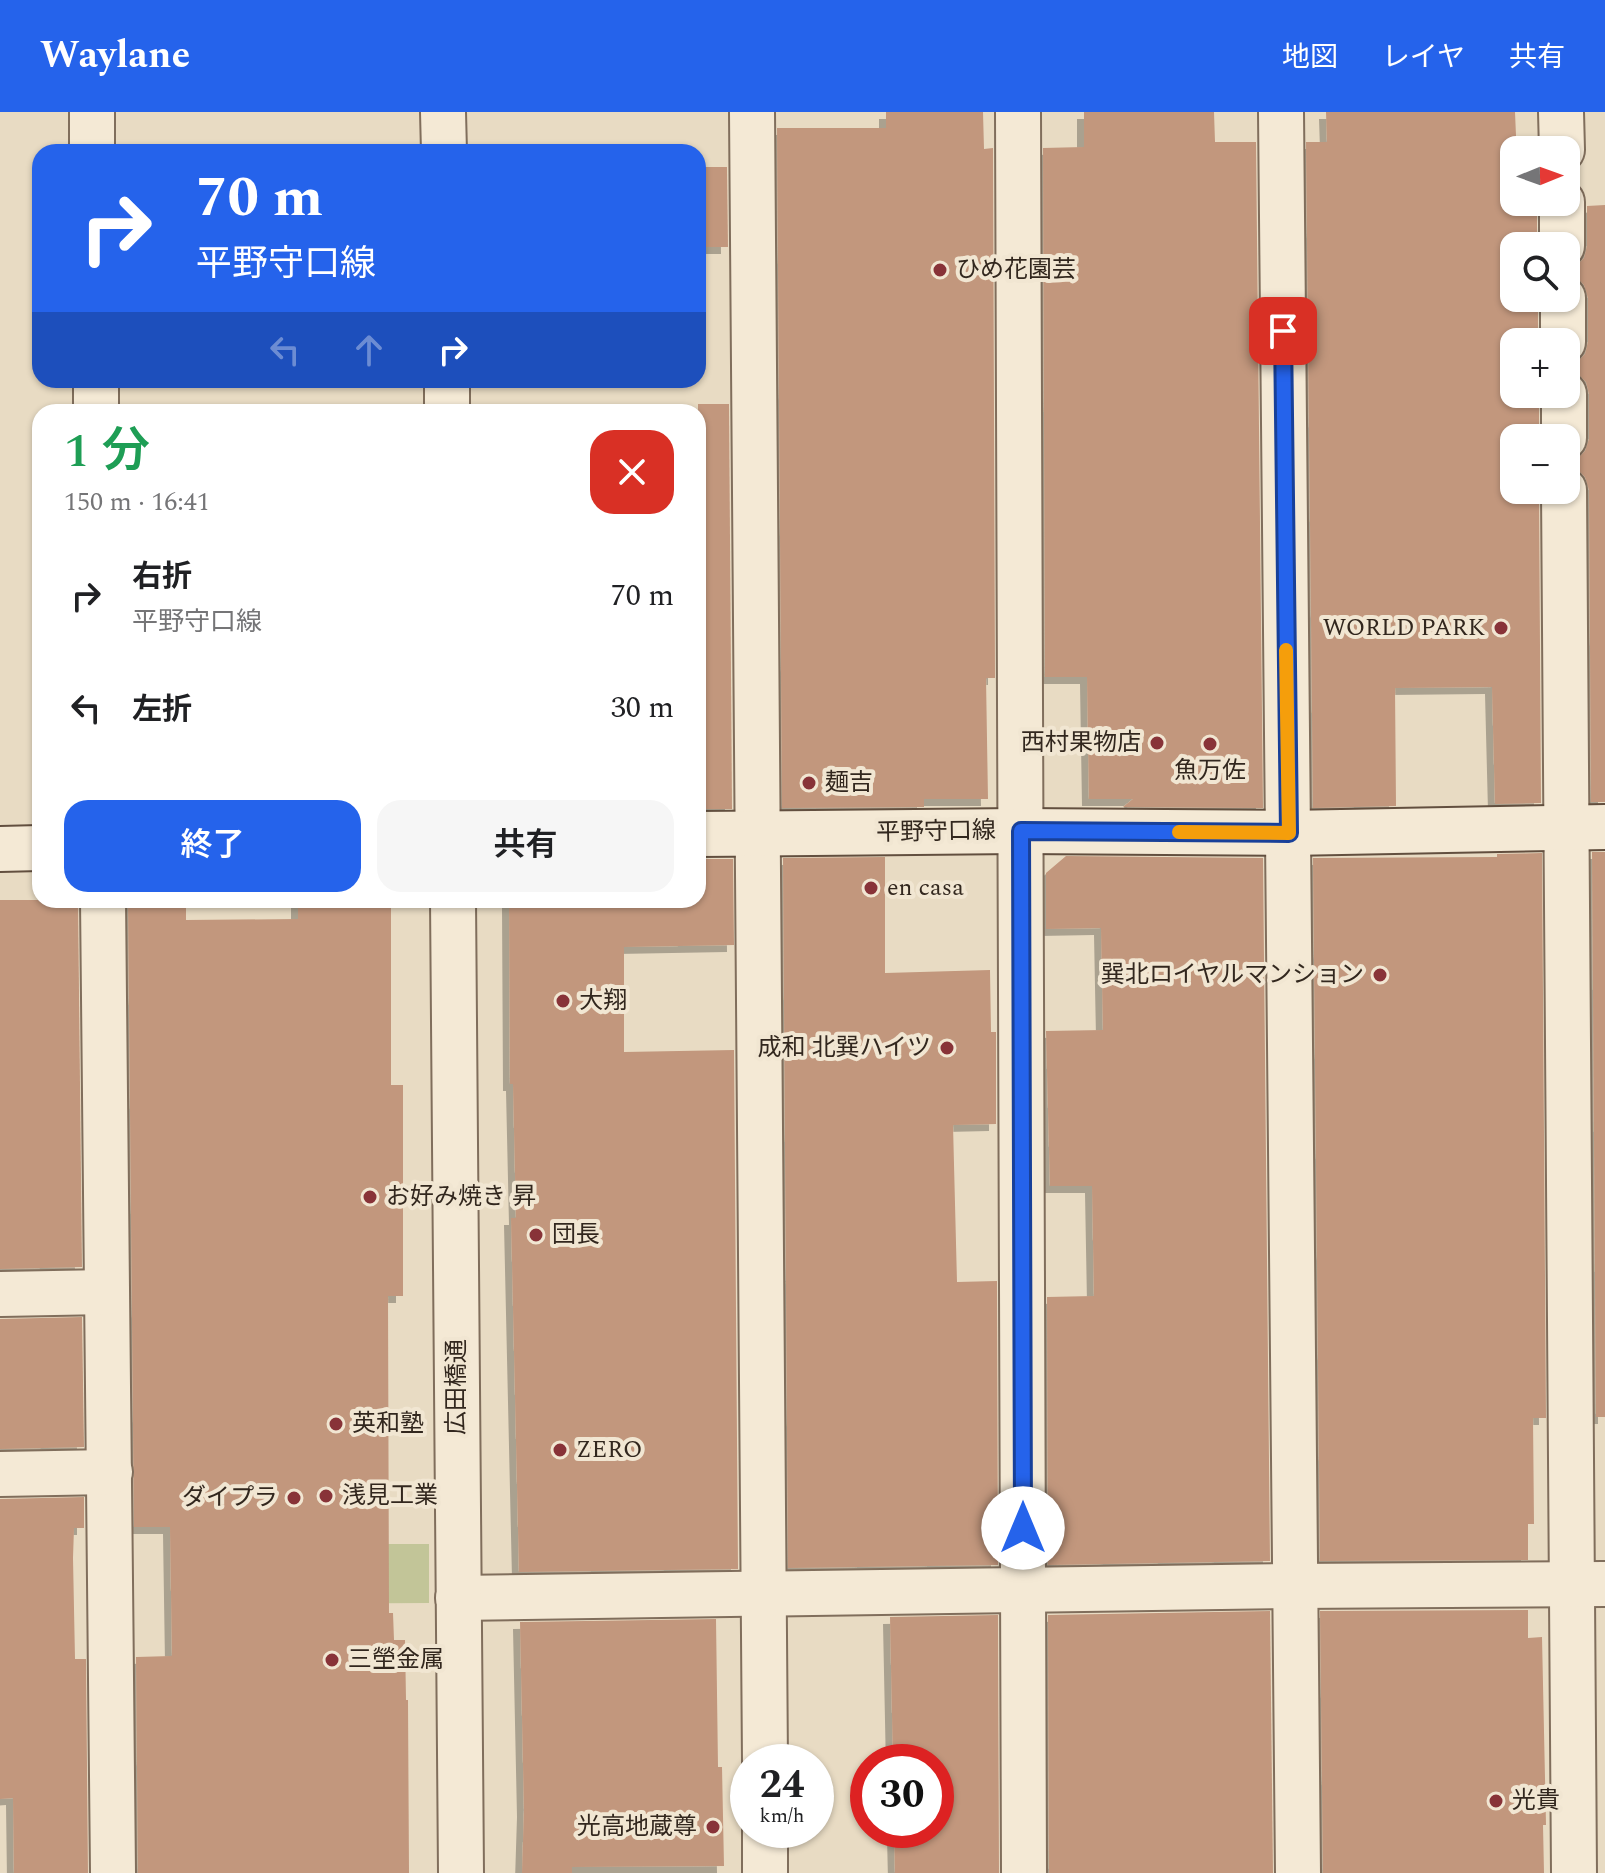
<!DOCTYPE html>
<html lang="ja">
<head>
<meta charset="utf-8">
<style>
	body { margin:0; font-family:Spectral,"Noto Sans JP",serif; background:#f6f6f6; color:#202124; height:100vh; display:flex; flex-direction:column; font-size:30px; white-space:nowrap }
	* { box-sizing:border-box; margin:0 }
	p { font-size:26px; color:#757577 }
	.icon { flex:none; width:44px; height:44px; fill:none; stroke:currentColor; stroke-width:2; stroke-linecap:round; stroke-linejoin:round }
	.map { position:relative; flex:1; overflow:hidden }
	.details { position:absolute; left:32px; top:292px; width:674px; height:504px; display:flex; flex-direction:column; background:#fff; border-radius:24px; box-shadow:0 2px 6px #0004 }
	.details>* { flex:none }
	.top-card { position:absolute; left:32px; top:32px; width:674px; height:244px; border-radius:24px; box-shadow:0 2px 6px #0004; background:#2563eb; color:#fff; overflow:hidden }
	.needle { width:52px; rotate:89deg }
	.controls { position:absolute; left:1500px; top:24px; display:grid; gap:16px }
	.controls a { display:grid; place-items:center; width:80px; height:80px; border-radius:16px; background:#fff; box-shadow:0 2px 6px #0004; font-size:40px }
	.speed { position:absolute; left:730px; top:1632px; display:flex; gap:16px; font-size:40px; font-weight:700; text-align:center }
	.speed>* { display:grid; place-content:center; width:104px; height:104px; border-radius:50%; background:#fff; box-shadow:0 2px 6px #0004; line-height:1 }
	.speed small { font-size:20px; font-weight:400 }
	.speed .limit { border:12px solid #d22; background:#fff; color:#111 }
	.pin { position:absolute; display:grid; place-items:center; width:68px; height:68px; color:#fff; margin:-34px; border-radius:16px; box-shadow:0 4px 12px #0006 }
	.me { position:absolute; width:88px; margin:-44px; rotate:0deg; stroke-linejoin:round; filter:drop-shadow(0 0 6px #0008) }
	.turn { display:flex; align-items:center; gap:28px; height:168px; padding:0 32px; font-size:36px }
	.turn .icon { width:104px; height:104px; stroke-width:2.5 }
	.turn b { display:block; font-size:56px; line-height:68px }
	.lanes { display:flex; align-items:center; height:76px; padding:0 32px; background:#0003; justify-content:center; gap:40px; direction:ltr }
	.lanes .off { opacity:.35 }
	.round { display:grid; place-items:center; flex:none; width:84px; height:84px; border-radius:24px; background:#f6f6f6 }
	.summary { display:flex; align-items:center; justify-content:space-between; height:136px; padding:0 32px }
	h1 { font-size:48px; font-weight:600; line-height:60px; color:#1e9e55 }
	.cta { display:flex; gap:16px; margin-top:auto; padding:16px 32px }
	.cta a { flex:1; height:92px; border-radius:24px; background:#2563eb; color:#fff; font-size:32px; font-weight:600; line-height:92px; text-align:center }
	.cta a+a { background:#f6f6f6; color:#202124 }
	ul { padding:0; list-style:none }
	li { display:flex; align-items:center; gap:24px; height:112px; padding:0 32px }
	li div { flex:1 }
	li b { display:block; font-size:30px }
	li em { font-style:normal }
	header { display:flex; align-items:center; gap:48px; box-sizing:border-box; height:112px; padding:0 40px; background:#2563eb; color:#fff }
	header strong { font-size:38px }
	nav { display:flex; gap:44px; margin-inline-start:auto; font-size:28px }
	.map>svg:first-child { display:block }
	.green { fill:#c2c598 }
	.building { fill:#c2977d; filter:url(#shadow) }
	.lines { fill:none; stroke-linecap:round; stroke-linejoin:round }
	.minor-casing { stroke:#806e5c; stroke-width:48 }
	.tertiary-casing { stroke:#806e5c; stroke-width:48 }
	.secondary-casing { stroke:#624f3f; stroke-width:48 }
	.minor { stroke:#f4e9d5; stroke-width:44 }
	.tertiary { stroke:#f4e9d5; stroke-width:44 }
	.secondary { stroke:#f4e9d5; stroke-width:44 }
	.route-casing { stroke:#184099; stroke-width:20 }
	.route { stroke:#2563eb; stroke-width:14 }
	.slow { stroke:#f59e0b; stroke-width:14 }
	.poi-dot { fill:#883338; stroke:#f1e6d2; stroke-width:3 }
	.labels { text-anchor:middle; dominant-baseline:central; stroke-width:8; stroke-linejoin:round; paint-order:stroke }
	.poi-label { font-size:24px; fill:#32271e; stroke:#f1e6d2; text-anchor:start }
	.street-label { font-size:24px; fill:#32271e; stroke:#f1e6d2 }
</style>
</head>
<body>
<header>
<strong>Waylane</strong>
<nav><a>地図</a><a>レイヤ</a><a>共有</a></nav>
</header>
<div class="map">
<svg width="1605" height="1761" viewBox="0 0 1605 1761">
	<defs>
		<filter id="shadow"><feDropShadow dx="-7" dy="7" stdDeviation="0" flood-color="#0004"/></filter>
	</defs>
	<rect width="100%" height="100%" fill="#e8dbc3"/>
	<!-- green -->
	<path class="green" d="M261,1432H429V1491L261,1492Z"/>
	<!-- building -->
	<g class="building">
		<path d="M886,0H983L984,37L993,36L995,566H986L988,687H924V695L782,696L777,16H886Z"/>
		<path d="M1084,0H1214L1215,30H1256L1263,696L1123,695L1133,687H1089L1087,565H1045L1043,36L1084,35Z"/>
		<path d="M1326,0H1515L1516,24H1533V38H1514V90H1534V94H1537V134H1514V186H1538V230H1514V282H1539V326H1514V378H1539L1541,691L1495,692L1492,575L1395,576L1396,694L1313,696L1306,30H1327Z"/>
		<path d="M698,55H727L728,135H698Z"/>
		<path d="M1605,93V690H1591L1589,378L1585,365L1577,357L1566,353V351L1577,347L1585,339L1589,327V282L1586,270L1577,261L1566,257V254L1576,251L1585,242L1588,230V186L1584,173L1576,165L1566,162V158L1575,155L1584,146L1587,134V94Z"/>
		<path d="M698,292H729L732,697H698Z"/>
		<path d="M1592,740H1605V1305H1596Z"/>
		<path d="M1542,741L1546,1306H1533L1534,1412H1528V1448L1320,1449L1313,746L1497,745V742Z"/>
		<path d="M1066,744L1263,746L1270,1449L1048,1453L1047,1185L1094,1184L1092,1074H1050L1046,919L1103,918L1101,816L1046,817V761Z"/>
		<path d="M885,745V861L990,858L991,920H996V1012L953,1013L957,1170L997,1169L998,1453L788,1456L783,746Z"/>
		<path d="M698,747H733L734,833L624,835V940L734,938L738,1457L519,1460L511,1106H516L513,972H510L509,788H698Z"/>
		<path d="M0,788H78L82,1155L0,1157Z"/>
		<path d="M128,788H186V808L298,807V788H391V973H403V1184H388L389,1501H393L394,1528H405L406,1588H408L409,1761H138L136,1545L172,1544L170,1415H134Z"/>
		<path d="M82,1205L84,1335L0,1337V1207Z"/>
		<path d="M84,1385V1416H74L73,1446L75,1547H86L88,1761H14L13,1686L0,1687V1387Z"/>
		<path d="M1528,1498V1526L1542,1525L1546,1713H1543L1544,1761H1323L1320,1499Z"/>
		<path d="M1270,1499L1273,1761H1049L1048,1503Z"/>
		<path d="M998,1503L999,1761H895L894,1718H936V1650H893L890,1505Z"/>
		<path d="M716,1507L718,1655H722L724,1754L572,1755V1761H522L524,1698L520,1510Z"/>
	</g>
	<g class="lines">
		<!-- minor casing -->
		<g class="minor-casing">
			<g id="minor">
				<path d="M92,0V40"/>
				<path d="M752,0L765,1650"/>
				<path d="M1018,0L1024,1761"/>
				<path d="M1281,0L1298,1761"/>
				<path d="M1561,0L1562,38"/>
				<path d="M1562,90V134"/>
				<path d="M1563,186V230"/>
				<path d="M96,268V300"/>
				<path d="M1564,282V326"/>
				<path d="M1564,378L1574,1761"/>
				<path d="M103,788L113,1761"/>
				<path d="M1,1182L107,1180"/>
				<path d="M0,1362L110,1360"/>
				<path d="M458,1486L1293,1474L1605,1472"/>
				<path d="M765,1718V1761"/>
			</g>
		</g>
		<!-- tertiary casing -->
		<g class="tertiary-casing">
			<g id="tertiary">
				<path d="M443,0L444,40"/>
				<path d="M447,268V300"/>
				<path d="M453,788L461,1761"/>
			</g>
		</g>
		<!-- secondary casing -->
		<g class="secondary-casing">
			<g id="secondary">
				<path d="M698,722L1021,719L1289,721L1605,715"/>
				<path d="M0,737L40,736"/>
			</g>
		</g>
		<!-- minor -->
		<use href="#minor" class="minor"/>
		<!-- tertiary -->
		<use href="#tertiary" class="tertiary"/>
		<!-- secondary -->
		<use href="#secondary" class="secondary"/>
	</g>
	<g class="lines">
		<!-- route casing -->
		<g class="route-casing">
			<path id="route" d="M1023,1416L1021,719L1289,721L1283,219"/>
		</g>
		<!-- route -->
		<use href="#route" class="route"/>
		<!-- slow -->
		<path class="slow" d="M1179,720L1289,721L1286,538"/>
	</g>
	<!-- markers -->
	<g class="poi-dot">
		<circle cx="940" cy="158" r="8"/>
		<circle cx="1501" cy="516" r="8"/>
		<circle cx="1157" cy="631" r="8"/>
		<circle cx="1210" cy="632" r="8"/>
		<circle cx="809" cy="671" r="8"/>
		<circle cx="871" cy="776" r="8"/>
		<circle cx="1380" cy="863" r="8"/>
		<circle cx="563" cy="889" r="8"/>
		<circle cx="947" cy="936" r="8"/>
		<circle cx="370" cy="1085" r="8"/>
		<circle cx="536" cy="1123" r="8"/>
		<circle cx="336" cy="1312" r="8"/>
		<circle cx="560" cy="1338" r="8"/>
		<circle cx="326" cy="1384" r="8"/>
		<circle cx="294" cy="1386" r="8"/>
		<circle cx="332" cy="1548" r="8"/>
		<circle cx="1496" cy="1689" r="8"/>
		<circle cx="713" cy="1715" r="8"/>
	</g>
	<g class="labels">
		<!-- poi labels -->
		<g class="poi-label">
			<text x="956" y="158">ひめ花園芸</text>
			<text x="1485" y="516" text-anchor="end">WORLD PARK</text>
			<text x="1141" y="631" text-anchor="end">西村果物店</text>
			<text x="1210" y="659" text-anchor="middle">魚万佐</text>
			<text x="825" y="671">麺吉</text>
			<text x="887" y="776">en casa</text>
			<text x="1364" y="863" text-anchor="end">巽北ロイヤルマンション</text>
			<text x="579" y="889">大翔</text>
			<text x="931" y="936" text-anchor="end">成和 北巽ハイツ</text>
			<text x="386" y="1085">お好み焼き 昇</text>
			<text x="552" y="1123">団長</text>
			<text x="352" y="1312">英和塾</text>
			<text x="576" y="1338">ZERO</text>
			<text x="342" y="1384">浅見工業</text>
			<text x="278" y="1386" text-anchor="end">ダイプラ</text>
			<text x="348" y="1548">三塋金属</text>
			<text x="1512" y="1689">光貴</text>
			<text x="697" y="1715" text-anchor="end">光高地蔵尊</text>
		</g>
		<!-- street labels -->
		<g class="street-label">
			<text transform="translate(936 720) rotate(-1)">平野守口線</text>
			<text transform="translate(457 1275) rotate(-90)">広田橋通</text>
		</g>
	</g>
</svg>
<div class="controls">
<a><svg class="needle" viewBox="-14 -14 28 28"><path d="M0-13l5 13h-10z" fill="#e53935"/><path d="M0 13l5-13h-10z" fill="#757577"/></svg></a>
<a><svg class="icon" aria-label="search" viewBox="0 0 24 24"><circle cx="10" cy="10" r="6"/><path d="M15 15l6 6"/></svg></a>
<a>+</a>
<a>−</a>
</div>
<div class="speed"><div>24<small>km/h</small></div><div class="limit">30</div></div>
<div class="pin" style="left:1283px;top:219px;background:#d93025"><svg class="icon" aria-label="arrive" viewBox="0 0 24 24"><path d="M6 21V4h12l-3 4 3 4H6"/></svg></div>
<svg class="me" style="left:1023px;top:1416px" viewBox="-20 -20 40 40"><circle r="19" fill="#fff"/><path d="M0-13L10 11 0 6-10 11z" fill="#2563eb"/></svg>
<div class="top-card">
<div class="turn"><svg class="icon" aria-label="right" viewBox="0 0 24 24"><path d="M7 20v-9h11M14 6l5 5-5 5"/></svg><div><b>70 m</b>平野守口線</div></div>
<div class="lanes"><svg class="icon off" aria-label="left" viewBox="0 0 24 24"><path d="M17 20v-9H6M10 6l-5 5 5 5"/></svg><svg class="icon off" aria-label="ahead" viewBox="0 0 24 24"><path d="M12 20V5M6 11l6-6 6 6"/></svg><svg class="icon" aria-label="right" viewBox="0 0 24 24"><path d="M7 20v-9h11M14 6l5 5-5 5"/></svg></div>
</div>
<section class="details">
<div class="summary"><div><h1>1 分</h1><p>150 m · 16:41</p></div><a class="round" style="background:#d93025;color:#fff"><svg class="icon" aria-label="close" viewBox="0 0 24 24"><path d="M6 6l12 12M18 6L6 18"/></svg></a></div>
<ul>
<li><svg class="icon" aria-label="right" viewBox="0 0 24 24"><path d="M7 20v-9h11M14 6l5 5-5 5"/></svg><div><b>右折</b><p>平野守口線</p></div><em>70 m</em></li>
<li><svg class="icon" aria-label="left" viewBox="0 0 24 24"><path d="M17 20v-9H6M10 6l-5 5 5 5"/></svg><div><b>左折</b></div><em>30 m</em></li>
</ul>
<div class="cta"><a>終了</a><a>共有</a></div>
</section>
</div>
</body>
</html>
